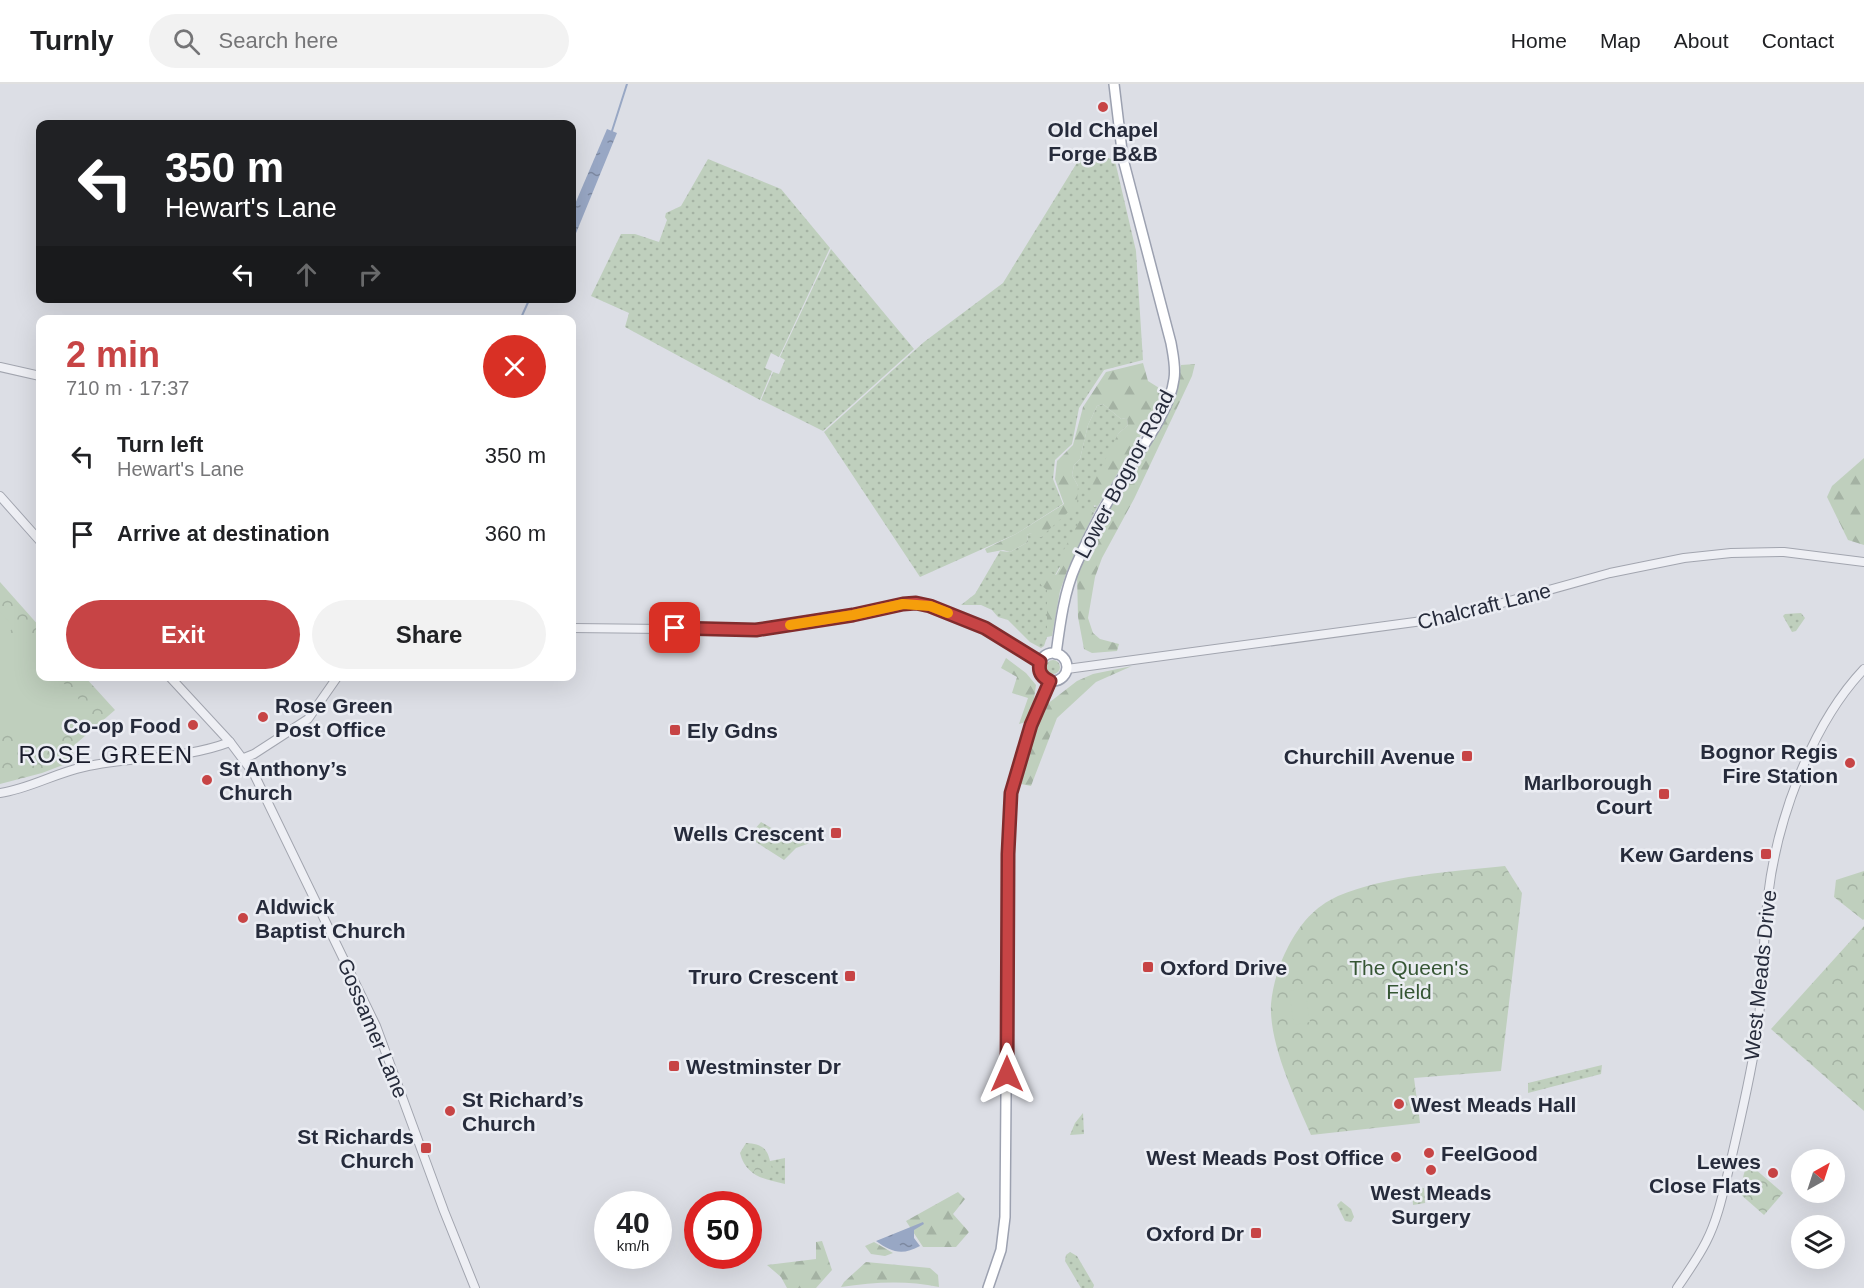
<!DOCTYPE html>
<html lang="en">
<head>
<meta charset="utf-8">
<style>
	body { margin:0; font-family:Arial,sans-serif; background:#f2f2f2; color:#202124; height:100vh; display:flex; flex-direction:column; font-size:22px; white-space:nowrap }
	* { box-sizing:border-box; margin:0 }
	p { font-size:20px; color:#757577 }
	.icon { flex:none; width:33px; height:33px; fill:none; stroke:currentColor; stroke-width:2; stroke-linecap:round; stroke-linejoin:round }
	.map { position:relative; flex:1; overflow:hidden }
	.panel { position:absolute; left:36px; top:231px; width:540px; height:366px; display:flex; flex-direction:column; background:#fff; border-radius:12px; box-shadow:0 6px 24px #0002 }
	.panel>* { flex:none }
	.guide { position:absolute; left:36px; top:36px; width:540px; height:183px; border-radius:12px; box-shadow:0 6px 24px #0002; background:#202124; color:#fff; overflow:hidden }
	.needle { width:39px; rotate:39deg }
	.controls { position:absolute; left:1791px; top:1065px; display:grid; gap:12px }
	.controls a { display:grid; place-items:center; width:54px; height:54px; border-radius:50%; background:#fff; box-shadow:0 6px 24px #0002; font-size:30px }
	.speed { position:absolute; left:594px; top:1107px; display:flex; gap:12px; font-size:30px; font-weight:700; text-align:center }
	.speed>* { display:grid; place-content:center; width:78px; height:78px; border-radius:50%; background:#fff; box-shadow:0 6px 24px #0002; line-height:1 }
	.speed small { font-size:15px; font-weight:400 }
	.speed .limit { border:9px solid #d22; background:#fff; color:#111 }
	.pin { position:absolute; display:grid; place-items:center; width:51px; height:51px; color:#fff; margin:-26px; border-radius:12px; box-shadow:0 3px 9px #0006 }
	.me { position:absolute; width:66px; margin:-33px; rotate:0deg; stroke-linejoin:round; filter:drop-shadow(0 0 4px #0008) }
	.turn { display:flex; align-items:center; gap:21px; height:126px; padding:0 30px; font-size:27px }
	.turn .icon { width:78px; height:78px; stroke-width:2.5 }
	.turn b { display:block; font-size:42px; line-height:51px }
	.lanes { display:flex; align-items:center; height:57px; padding:0 30px; background:#0003; justify-content:center; gap:30px; direction:ltr }
	.lanes .off { opacity:.35 }
	.round { display:grid; place-items:center; flex:none; width:63px; height:63px; border-radius:32px; background:#f2f2f2 }
	.headline { display:flex; align-items:center; justify-content:space-between; height:102px; padding:0 30px }
	h1 { font-size:36px; font-weight:700; line-height:45px; color:#c74445 }
	.primary-button { display:flex; gap:12px; margin-top:auto; padding:12px 30px }
	.primary-button a { flex:1; height:69px; border-radius:36px; background:#c74445; color:#fff; font-size:24px; font-weight:700; line-height:69px; text-align:center }
	.primary-button a+a { background:#f2f2f2; color:#202124 }
	ul { padding:0; list-style:none }
	li { display:flex; align-items:center; gap:18px; height:78px; padding:0 30px }
	li div { flex:1 }
	li b { display:block; font-size:22px }
	li em { font-style:normal }
	header { display:flex; align-items:center; gap:36px; box-sizing:border-box; height:84px; padding:0 30px; background:#fff; border-bottom:2px solid #e0e0e0 }
	header strong { font-size:28px }
	nav { display:flex; gap:33px; margin-inline-start:auto; font-size:21px }
	.search { width:420px; height:54px; background:#f2f2f2; display:flex; align-items:center; gap:15px; box-sizing:border-box; padding:0 21px; border-radius:33px; color:#757577; font-size:22px }
	.map>svg:first-child { display:block }
	.grass { fill:url(#grass-dots) }
	.forest { fill:url(#forest-firs) }
	.park { fill:url(#park-crowns) }
	.garden { fill:#bfcfbd }
	.water { fill:url(#water-ripples) }
	.lines { fill:none; stroke-linecap:round; stroke-linejoin:round }
	.stream { stroke:#98a7c4; stroke-width:2 }
	.minor-casing { stroke:#a2a5af; stroke-width:10 }
	.major-casing { stroke:#9ca1b0; stroke-width:12 }
	.minor { stroke:#eeeff4; stroke-width:8 }
	.major { stroke:#fff; stroke-width:9 }
	.route-casing { stroke:#812c2d; stroke-width:15 }
	.route { stroke:#c74445; stroke-width:10 }
	.slow { stroke:#f59e0b; stroke-width:10 }
	.poi-dot { fill:#c74445; stroke:#ebedf3; stroke-width:2 }
	.labels { text-anchor:middle; dominant-baseline:central; stroke-width:5; stroke-linejoin:round; paint-order:stroke }
	.poi-label { font-size:21px; font-weight:bold; fill:#262b3b; stroke:#ebedf3; text-anchor:end }
	.street-label { font-size:21px; fill:#262b3b; stroke:#ebedf3 }
	.park-label { font-size:21px; fill:#365634; stroke:#ebedf3 }
	.quarter-label { font-size:24px; letter-spacing:1.5px; fill:#191c2b; stroke:#ebedf3 }
</style>
</head>
<body>
<header>
<strong>Turnly</strong>
<div class="search"><svg class="icon" aria-label="search" viewBox="0 0 24 24"><circle cx="10" cy="10" r="6"/><path d="M15 15l6 6"/></svg>Search here</div>
<nav><a>Home</a><a>Map</a><a>About</a><a>Contact</a></nav>
</header>
<div class="map">
<svg width="1864" height="1204" viewBox="0 0 1864 1204">
	<defs>
		<pattern id="grass-dots" width="8" height="8" patternUnits="userSpaceOnUse" patternTransform="scale(1.5)"><rect width="8" height="8" fill="#bfcfbd"/><path d="M2 2h.1M6 6h.1" fill="none" stroke="#a4b2a3" stroke-width="1.8" stroke-linecap="round"/></pattern>
		<pattern id="forest-firs" width="22" height="20" patternUnits="userSpaceOnUse" patternTransform="scale(1.5)"><rect width="22" height="20" fill="#bfcfbd"/><path d="M5 1l3.5 6h-7zM16 11l3.5 6h-7z" fill="#a4b2a3"/></pattern>
		<pattern id="park-crowns" width="20" height="18" patternUnits="userSpaceOnUse" patternTransform="scale(1.5)"><rect width="20" height="18" fill="#bfcfbd"/><path d="M2 6a3 3 0 1 1 6 0M12 15a3 3 0 1 1 6 0" fill="none" stroke="#a4b2a3"/></pattern>
		<pattern id="water-ripples" width="26" height="14" patternUnits="userSpaceOnUse" patternTransform="scale(1.5)"><rect width="26" height="14" fill="#98a7c4"/><path d="M2 4q2-2 4 0t4 0M15 11q2-2 4 0t4 0" fill="none" stroke="#7c88a0"/></pattern>
	</defs>
	<rect width="100%" height="100%" fill="#dcdee5"/>
	<!-- grass -->
	<g class="grass">
		<path d="M1086,64L1115,77L1136,167L1143,276L1104,286L1079,324L1072,360L1055,376L1053,395L1063,420L1016,450L920,493L824,348L924,258L1003,199Z"/>
		<path d="M708,75L781,105L830,164L779,273L771,269L765,284L772,287L760,316L625,243L629,229L591,212L621,150H635L659,158L667,136L665,133L666,129L681,122Z"/>
		<path d="M831,165L914,265L823,347L761,316L773,288L779,290L785,276L780,273Z"/>
		<path d="M1103,320L1121,335L1127,334L1128,341L1118,350L1093,411L1094,423L1098,422L1094,429L1091,426L1047,506V553L1044,562L1041,564L1030,558L1008,536L998,533L992,526L981,521H961L975,510L1000,467L1010,468L1028,458L1027,451L1031,449L1041,453L1078,402L1072,391L1074,381L1080,375L1088,341L1097,322Z"/>
		<path d="M1801,529L1805,534L1796,547L1792,548L1783,532L1785,530Z"/>
		<circle cx="1053" cy="583" r="7"/>
		<path d="M761,738L785,752L810,759L796,764L784,776L748,753Z"/>
		<path d="M1602,981L1601,990L1528,1009V999Z"/>
		<path d="M1083,1029L1084,1050L1070,1051L1075,1039Z"/>
		<path d="M746,1059C760,1060 767,1063 770,1077L785,1074V1100C763,1095 746,1092 740,1069Z"/>
		<path d="M1424,1104L1425,1119L1413,1121L1412,1105Z"/>
		<path d="M1341,1117L1351,1125L1354,1133L1351,1138L1345,1137L1337,1121Z"/>
		<path d="M1070,1168L1077,1172L1094,1201L1093,1204H1081L1065,1177L1066,1171Z"/>
	</g>
	<!-- forest -->
	<g class="forest">
		<path d="M1143,279L1148,297L1164,307L1150,336L1098,422L1092,421L1093,411L1091,404L1118,350L1128,341L1127,334L1121,335L1103,320L1097,322L1088,341L1080,375L1074,381L1072,391L1078,402L1077,420L1041,453L1035,454L1031,449L1027,451L1028,458L1010,468L1003,466L987,469L985,465L1016,450L1064,420L1055,395L1057,377L1073,361L1083,323L1106,288Z"/>
		<path d="M1195,280L1192,292L1134,415L1102,474L1095,493L1088,534L1093,549L1100,555L1119,560L1117,567L1092,569L1084,565L1078,533L1077,490L1097,446L1176,308L1181,281Z"/>
		<path d="M1864,374V461L1848,456L1827,413L1832,402Z"/>
		<path d="M1085,426H1091L1094,429L1067,487L1060,507L1052,552L1047,553V506L1041,501L1040,496L1046,487L1056,491L1060,484L1059,475Z"/>
		<path d="M1006,574L1026,589L1036,601L1033,622L1026,638L1019,640L1028,614L1012,609L1017,593L1001,584Z"/>
		<path d="M1132,582L1096,598L1057,634L1031,702L1021,700L1037,643L1046,621L1077,597L1093,590Z"/>
		<path d="M958,1108L965,1115L953,1130L969,1148L956,1163H923L906,1137Z"/>
		<path d="M822,1157L832,1186L816,1204H787L781,1193L767,1181L816,1175V1158Z"/>
		<path d="M874,1158L893,1169L885,1172L871,1170L865,1162Z"/>
		<path d="M866,1178L930,1184L938,1191L939,1203C906,1196 874,1198 841,1203L844,1198Z"/>
	</g>
	<!-- park -->
	<g class="park">
		<path d="M0,498L40,543V592L85,593L115,626L71,664L76,676L42,689L0,700Z"/>
		<path d="M1505,782L1522,809L1501,987L1414,994L1420,1039L1311,1051C1295,1014 1269,960 1271,920C1273,900 1279,880 1288,863C1300,840 1314,823 1338,812C1385,792 1454,787 1505,782Z"/>
		<path d="M1864,787V835L1863,836L1834,813L1836,796Z"/>
		<path d="M1864,842V1027L1771,945Z"/>
		<path d="M759,1076L771,1081L773,1088L768,1095L753,1089Z"/>
		<path d="M1747,1078L1783,1109L1764,1131L1739,1109Z"/>
	</g>
	<!-- garden -->
	<g class="garden">
		<path d="M0,528L14,543L0,557Z"/>
		<path d="M20,551L40,573V592L58,593L88,625L37,671L0,630V569Z"/>
		<path d="M1305,904L1310,938L1294,941L1289,907Z"/>
	</g>
	<!-- water -->
	<g class="water">
		<path d="M607,45L617,49L572,159V127Z"/>
		<path d="M923,1138L924,1140L914,1146V1154L920,1162C902,1172 891,1168 876,1157Z"/>
	</g>
	<g class="lines">
		<!-- stream -->
		<g class="stream">
			<path d="M612,47L627,0"/>
			<path d="M520,236L530,214"/>
		</g>
		<!-- minor casing -->
		<g class="minor-casing">
			<g id="minor">
				<path d="M0,283L40,292"/>
				<path d="M0,412L40,457"/>
				<path d="M572,544L756,546L853,531L903,520L916,519L930,522L985,544L1040,578"/>
				<path d="M1067,585L1452,533L1610,489L1684,474L1731,469L1784,468L1864,478"/>
				<path d="M169,592L230,658L254,690L376,942L444,1127L475,1204"/>
				<path d="M244,674L254,670L308,635L338,592"/>
				<path d="M0,709C29,705 55,689 84,683C133,672 183,676 230,658"/>
				<path d="M1677,1204C1687,1189 1698,1174 1706,1158C1719,1133 1724,1104 1731,1076C1741,1032 1752,988 1758,943C1763,899 1763,855 1768,812C1777,736 1811,641 1864,585"/>
			</g>
		</g>
		<!-- major casing -->
		<g class="major-casing">
			<g id="major">
				<circle cx="1053" cy="583" r="14"/>
				<path d="M1056,570C1060,540 1064,508 1076,481C1088,454 1101,428 1116,404C1134,374 1170,329 1174,295C1176,283 1173,271 1171,259L1123,75L1114,0"/>
				<path d="M988,1204L1001,1166L1005,1133L1008,770L1011,709L1031,641L1049,597"/>
			</g>
		</g>
		<!-- minor -->
		<use href="#minor" class="minor"/>
		<!-- major -->
		<use href="#major" class="major"/>
	</g>
	<g class="lines">
		<!-- route casing -->
		<g class="route-casing">
			<path id="route" d="M675,544L756,546L853,531L903,520L916,519L930,522L985,544L1040,578C1038,587 1041,593 1050,597L1031,641L1011,709L1008,770L1007,990"/>
		</g>
		<!-- route -->
		<use href="#route" class="route"/>
		<!-- slow -->
		<path class="slow" d="M790,541L853,531L903,520L930,522L948,529"/>
	</g>
	<!-- markers -->
	<g class="poi-dot">
		<circle cx="1103" cy="23" r="6"/>
		<circle cx="263" cy="633" r="6"/>
		<circle cx="193" cy="641" r="6"/>
		<rect x="669" y="640" width="12" height="12" rx="3"/>
		<rect x="1461" y="666" width="12" height="12" rx="3"/>
		<circle cx="1850" cy="679" r="6"/>
		<circle cx="207" cy="696" r="6"/>
		<rect x="1658" y="704" width="12" height="12" rx="3"/>
		<rect x="830" y="743" width="12" height="12" rx="3"/>
		<rect x="1760" y="764" width="12" height="12" rx="3"/>
		<circle cx="243" cy="834" r="6"/>
		<rect x="1142" y="877" width="12" height="12" rx="3"/>
		<rect x="844" y="886" width="12" height="12" rx="3"/>
		<rect x="668" y="976" width="12" height="12" rx="3"/>
		<circle cx="1399" cy="1020" r="6"/>
		<circle cx="450" cy="1027" r="6"/>
		<rect x="420" y="1058" width="12" height="12" rx="3"/>
		<circle cx="1429" cy="1069" r="6"/>
		<circle cx="1396" cy="1073" r="6"/>
		<circle cx="1431" cy="1086" r="6"/>
		<circle cx="1773" cy="1089" r="6"/>
		<rect x="1250" y="1143" width="12" height="12" rx="3"/>
	</g>
	<g class="labels">
		<!-- poi labels -->
		<g class="poi-label">
			<text x="1103" y="45" text-anchor="middle">Old Chapel<tspan x="1103" dy="24">Forge B&amp;B</tspan></text>
			<text x="275" y="621" text-anchor="start">Rose Green<tspan x="275" dy="24">Post Office</tspan></text>
			<text x="181" y="641">Co-op Food</text>
			<text x="687" y="646" text-anchor="start">Ely Gdns</text>
			<text x="1838" y="667">Bognor Regis<tspan x="1838" dy="24">Fire Station</tspan></text>
			<text x="1455" y="672">Churchill Avenue</text>
			<text x="219" y="684" text-anchor="start">St Anthony’s<tspan x="219" dy="24">Church</tspan></text>
			<text x="1652" y="698">Marlborough<tspan x="1652" dy="24">Court</tspan></text>
			<text x="824" y="749">Wells Crescent</text>
			<text x="1754" y="770">Kew Gardens</text>
			<text x="255" y="822" text-anchor="start">Aldwick<tspan x="255" dy="24">Baptist Church</tspan></text>
			<text x="1160" y="883" text-anchor="start">Oxford Drive</text>
			<text x="838" y="892">Truro Crescent</text>
			<text x="686" y="982" text-anchor="start">Westminster Dr</text>
			<text x="462" y="1015" text-anchor="start">St Richard’s<tspan x="462" dy="24">Church</tspan></text>
			<text x="1411" y="1020" text-anchor="start">West Meads Hall</text>
			<text x="414" y="1052">St Richards<tspan x="414" dy="24">Church</tspan></text>
			<text x="1441" y="1069" text-anchor="start">FeelGood</text>
			<text x="1384" y="1073">West Meads Post Office</text>
			<text x="1761" y="1077">Lewes<tspan x="1761" dy="24">Close Flats</tspan></text>
			<text x="1431" y="1108" text-anchor="middle">West Meads<tspan x="1431" dy="24">Surgery</tspan></text>
			<text x="1244" y="1149">Oxford Dr</text>
		</g>
		<!-- street labels -->
		<g class="street-label">
			<text transform="translate(1124 390) rotate(-62)">Lower Bognor Road</text>
			<text transform="translate(1484 522) rotate(-14)">Chalcraft Lane</text>
			<text transform="translate(1760 891) rotate(-84)">West Meads Drive</text>
			<text transform="translate(373 944) rotate(67)">Gossamer Lane</text>
		</g>
		<!-- park labels -->
		<g class="park-label">
			<text x="1409" y="883">The Queen's<tspan x="1409" dy="24">Field</tspan></text>
		</g>
		<!-- quarter labels -->
		<g class="quarter-label">
			<text x="106" y="670">ROSE GREEN</text>
		</g>
	</g>
</svg>
<div class="controls">
<a><svg class="needle" viewBox="-14 -14 28 28"><path d="M0-13l5 13h-10z" fill="#e53935"/><path d="M0 13l5-13h-10z" fill="#757577"/></svg></a>
<a><svg class="icon" aria-label="layers" viewBox="0 0 24 24"><path d="M12 4l9 5-9 5-9-5zM3 14l9 5 9-5"/></svg></a>
</div>
<div class="speed"><div>40<small>km/h</small></div><div class="limit">50</div></div>
<div class="pin" style="left:675px;top:544px;background:#d93025"><svg class="icon" aria-label="arrive" viewBox="0 0 24 24"><path d="M6 21V4h12l-3 4 3 4H6"/></svg></div>
<svg class="me" style="left:1007px;top:990px" viewBox="-20 -20 40 40"><path d="M0-17L14 15 0 8-14 15z" fill="#c74445" stroke="#fff" stroke-width="4"/></svg>
<div class="guide">
<div class="turn"><svg class="icon" aria-label="left" viewBox="0 0 24 24"><path d="M17 20v-9H6M10 6l-5 5 5 5"/></svg><div><b>350 m</b>Hewart's Lane</div></div>
<div class="lanes"><svg class="icon" aria-label="left" viewBox="0 0 24 24"><path d="M17 20v-9H6M10 6l-5 5 5 5"/></svg><svg class="icon off" aria-label="ahead" viewBox="0 0 24 24"><path d="M12 20V5M6 11l6-6 6 6"/></svg><svg class="icon off" aria-label="right" viewBox="0 0 24 24"><path d="M7 20v-9h11M14 6l5 5-5 5"/></svg></div>
</div>
<section class="panel">
<div class="headline"><div><h1>2 min</h1><p>710 m · 17:37</p></div><a class="round" style="background:#d93025;color:#fff"><svg class="icon" aria-label="close" viewBox="0 0 24 24"><path d="M6 6l12 12M18 6L6 18"/></svg></a></div>
<ul>
<li><svg class="icon" aria-label="left" viewBox="0 0 24 24"><path d="M17 20v-9H6M10 6l-5 5 5 5"/></svg><div><b>Turn left</b><p>Hewart's Lane</p></div><em>350 m</em></li>
<li><svg class="icon" aria-label="arrive" viewBox="0 0 24 24"><path d="M6 21V4h12l-3 4 3 4H6"/></svg><div><b>Arrive at destination</b></div><em>360 m</em></li>
</ul>
<div class="primary-button"><a>Exit</a><a>Share</a></div>
</section>
</div>
</body>
</html>
